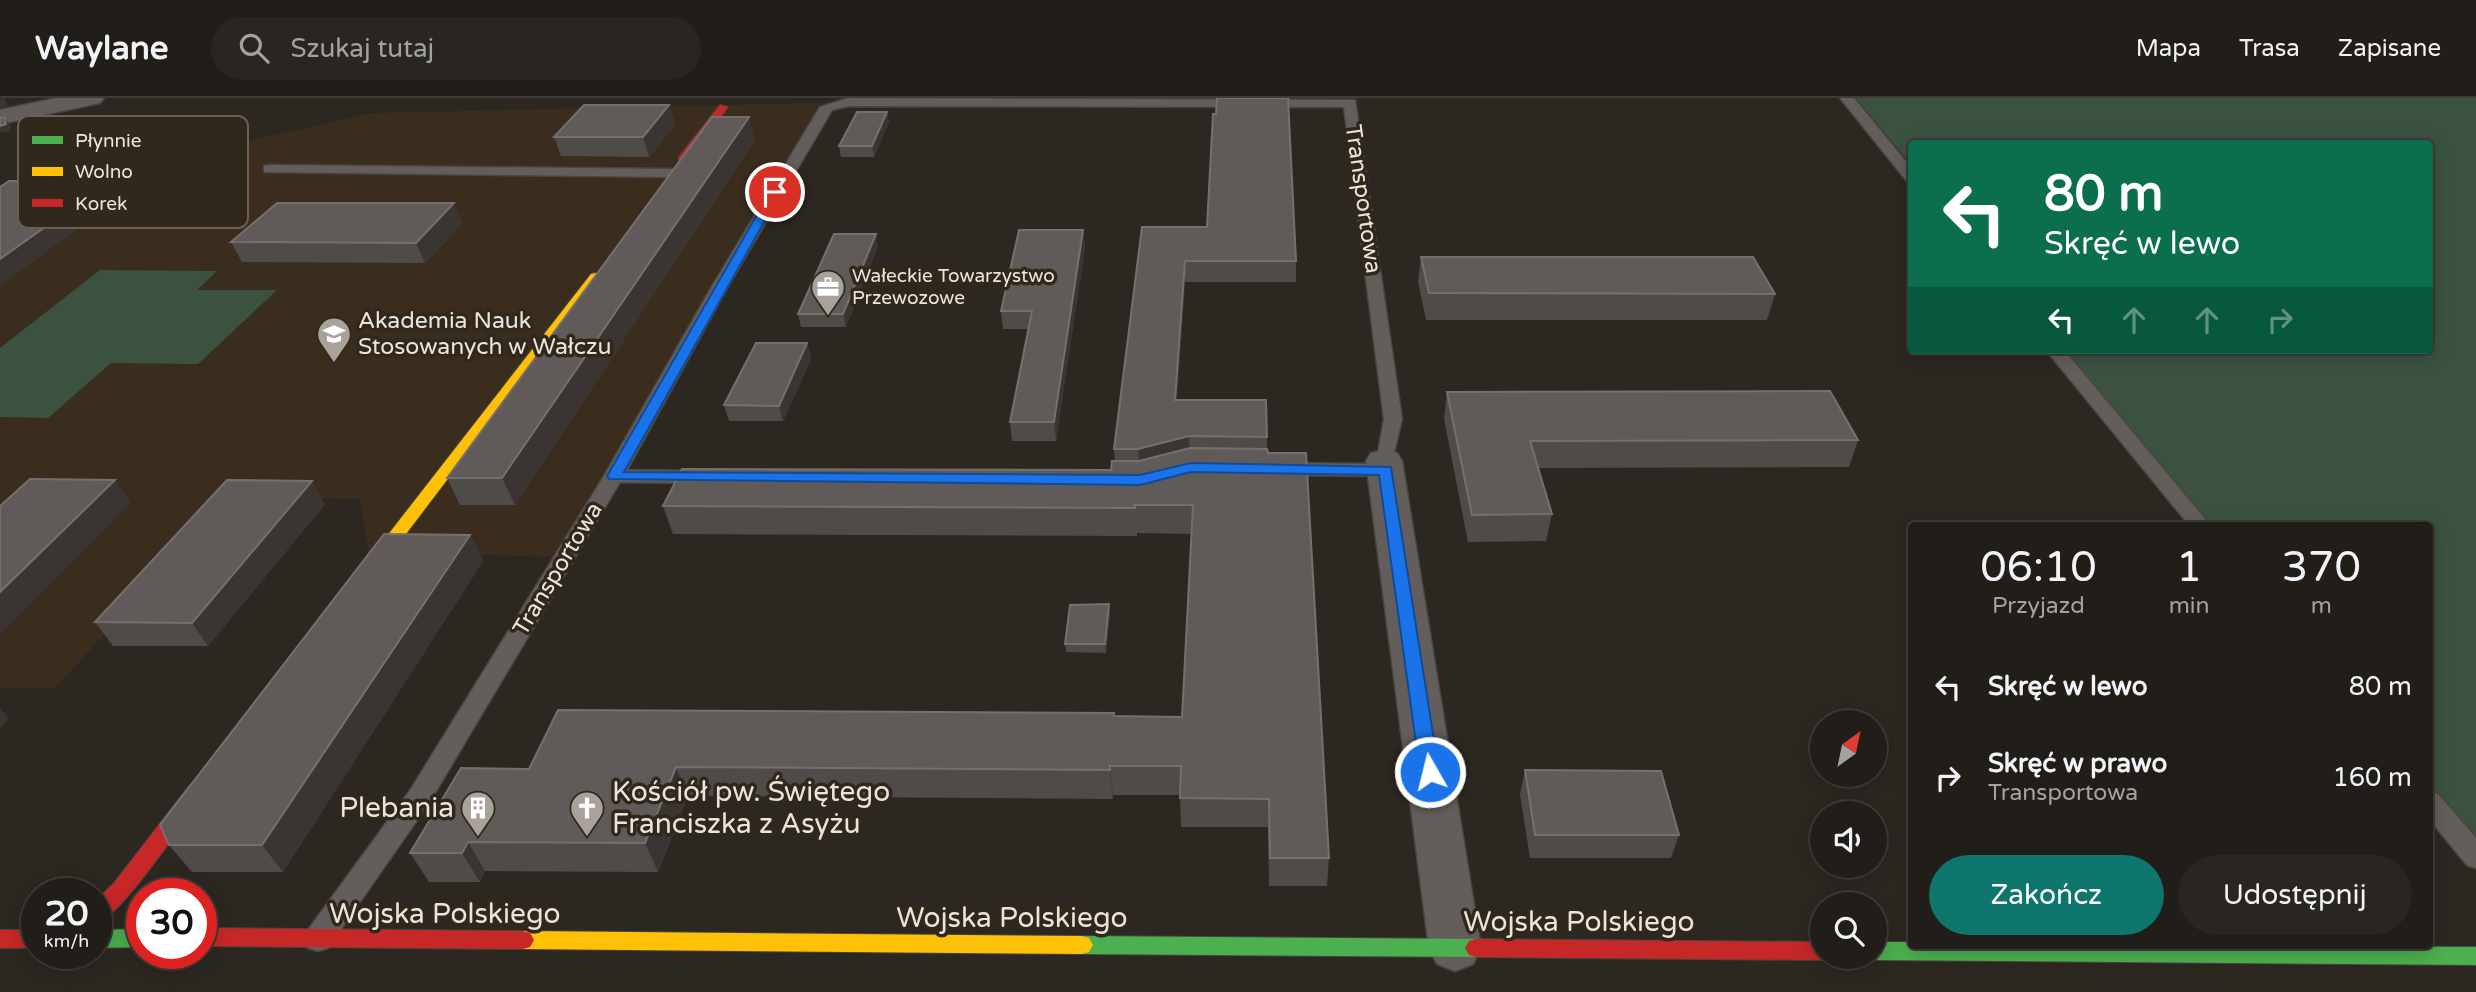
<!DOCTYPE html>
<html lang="pl">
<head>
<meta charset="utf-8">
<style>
	body { margin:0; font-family:"Varela Round",sans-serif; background:#292622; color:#f1f3f6; height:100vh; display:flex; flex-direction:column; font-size:26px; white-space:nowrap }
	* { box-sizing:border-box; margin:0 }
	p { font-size:23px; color:#a2a2a2 }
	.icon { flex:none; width:38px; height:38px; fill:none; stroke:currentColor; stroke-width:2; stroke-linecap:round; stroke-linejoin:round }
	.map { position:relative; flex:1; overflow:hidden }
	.details { position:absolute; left:1908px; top:424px; width:525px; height:427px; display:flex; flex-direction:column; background:#211d19; border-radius:7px; box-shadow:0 4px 18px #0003,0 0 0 2px #3e3b38 }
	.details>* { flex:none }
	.hud { position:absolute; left:1908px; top:42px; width:525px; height:214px; border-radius:7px; box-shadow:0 4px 18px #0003,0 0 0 2px #3e3b38; background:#0b6e4f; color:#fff; overflow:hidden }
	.needle { width:46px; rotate:33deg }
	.tools { position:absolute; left:1810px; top:612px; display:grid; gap:14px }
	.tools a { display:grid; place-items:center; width:77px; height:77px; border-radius:50%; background:#211d19; box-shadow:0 4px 18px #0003,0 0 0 2px #3e3b38; font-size:35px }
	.speed { position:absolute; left:21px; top:780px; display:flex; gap:14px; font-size:35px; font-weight:700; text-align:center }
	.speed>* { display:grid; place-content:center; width:91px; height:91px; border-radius:50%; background:#211d19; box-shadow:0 4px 18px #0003,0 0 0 2px #3e3b38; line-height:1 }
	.speed small { font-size:18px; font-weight:400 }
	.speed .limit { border:10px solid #d22; background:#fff; color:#111 }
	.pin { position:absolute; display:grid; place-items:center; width:60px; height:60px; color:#fff; margin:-30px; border:4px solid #fff; border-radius:50%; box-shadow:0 2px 7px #0007 }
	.me { position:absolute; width:77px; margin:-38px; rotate:352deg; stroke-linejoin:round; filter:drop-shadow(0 0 5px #0008) }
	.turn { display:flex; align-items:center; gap:24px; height:147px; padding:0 21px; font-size:32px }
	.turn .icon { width:91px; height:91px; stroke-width:2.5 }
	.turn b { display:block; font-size:49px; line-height:60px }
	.lanes { display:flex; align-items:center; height:66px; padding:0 21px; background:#0003; justify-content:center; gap:35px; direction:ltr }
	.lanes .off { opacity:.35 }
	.eta { display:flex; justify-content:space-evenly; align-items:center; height:119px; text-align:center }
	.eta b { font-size:42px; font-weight:600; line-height:49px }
	.primary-button { display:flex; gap:14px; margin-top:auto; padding:14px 21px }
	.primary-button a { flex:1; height:80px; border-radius:42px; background:#0f766e; color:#fff; font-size:28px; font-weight:600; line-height:80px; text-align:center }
	.primary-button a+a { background:#292622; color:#f1f3f6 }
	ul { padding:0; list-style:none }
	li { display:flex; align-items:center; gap:21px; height:91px; padding:0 21px }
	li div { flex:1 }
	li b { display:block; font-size:26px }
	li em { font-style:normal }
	header { display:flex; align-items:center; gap:42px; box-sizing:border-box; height:98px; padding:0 35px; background:#211d19; border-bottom:2px solid #3e3b38 }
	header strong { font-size:33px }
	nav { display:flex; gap:38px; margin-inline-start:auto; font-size:24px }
	.search { width:490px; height:63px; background:#292622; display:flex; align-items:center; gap:18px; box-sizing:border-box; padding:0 24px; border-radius:38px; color:#a2a2a2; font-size:26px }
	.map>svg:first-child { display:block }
	.built { fill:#3a2d1e }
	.green { fill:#3b5241 }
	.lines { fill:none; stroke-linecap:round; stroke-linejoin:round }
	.lane-casing { stroke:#4a4540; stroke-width:3 }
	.street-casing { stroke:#4a4540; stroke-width:3 }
	.fast-casing { stroke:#4a4540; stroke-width:2 }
	.slow-casing { stroke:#4a4540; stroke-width:2 }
	.jam-casing { stroke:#4a4540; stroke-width:2 }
	.lane { fill:#635e5c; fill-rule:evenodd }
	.street { fill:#635e5c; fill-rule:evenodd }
	.fast { fill:#4caf50; fill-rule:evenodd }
	.slow { fill:#ffc107; fill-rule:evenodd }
	.jam { fill:#c62828; fill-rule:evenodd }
	.wall { fill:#4f4b49 }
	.shaded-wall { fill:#3a3532 }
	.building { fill:#605b59; stroke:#75706e; stroke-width:2 }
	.route { fill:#1a73e8; stroke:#114b97; stroke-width:2 }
	.labels { text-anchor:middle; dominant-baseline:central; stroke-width:7; stroke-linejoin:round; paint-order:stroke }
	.far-poi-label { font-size:19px; fill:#ebe4dd; stroke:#31281c; text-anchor:start }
	.street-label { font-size:23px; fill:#ebe4dd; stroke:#31281c }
	.poi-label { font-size:23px; fill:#ebe4dd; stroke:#31281c; text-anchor:start }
	.near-poi-label { font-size:28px; fill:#ebe4dd; stroke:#31281c; text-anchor:start }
	.near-street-label { font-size:28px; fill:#ebe4dd; stroke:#31281c }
	.key { fill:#31281c; stroke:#696056; stroke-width:2 }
	.key-label { font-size:19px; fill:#ebe4dd }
</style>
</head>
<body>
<header>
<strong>Waylane</strong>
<div class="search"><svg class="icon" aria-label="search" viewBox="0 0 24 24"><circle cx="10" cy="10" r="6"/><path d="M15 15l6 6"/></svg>Szukaj tutaj</div>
<nav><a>Mapa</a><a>Trasa</a><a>Zapisane</a></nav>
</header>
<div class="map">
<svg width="2476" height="894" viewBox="0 0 2476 894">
	<rect width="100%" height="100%" fill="#2c2721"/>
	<!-- built -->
	<path class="built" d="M821,5L556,459L368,454L360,401L231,399L55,590H0V134L74,82L372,15Z"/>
	<!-- green -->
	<g class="green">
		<path d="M1856,0H2476V740L2459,739L2429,702V427H2205L2062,252H2429V46H1911V67Z"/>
		<path d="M100,172L217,173L197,192H277L198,266L111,265L48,320L0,319V250Z"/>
	</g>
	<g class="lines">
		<!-- lane casing -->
		<g class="lane-casing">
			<g id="lane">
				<path d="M849,0L1355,2L1402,321L1391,367L1396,372L1386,378L1280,377L1270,371L1280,365L1376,366L1384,321L1344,9L849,8L832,12L727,190L627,372L707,373L717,379L707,385L620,384L429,705L328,850L318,853L308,850L304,841L308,832L411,691L604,378L711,190L820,9Z"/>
				<path d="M1840,0H1854L1911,70V83L1906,82Z"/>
				<path d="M269,67L672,71L679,75L672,79L264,74V68Z"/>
				<path d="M2046,252H2064L2210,427H2189Z"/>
				<path d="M2429,693L2438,696L2476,740V770L2467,767L2429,721Z"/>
			</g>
		</g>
		<!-- street casing -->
		<g class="street-casing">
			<g id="street">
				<path d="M57,0H104L100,5L0,26V12Z"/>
				<path d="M1384,352L1397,355L1402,363L1481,850L1473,866L1455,873L1437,866L1429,850L1366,363L1371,355Z"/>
			</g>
		</g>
		<!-- fast casing -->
		<g class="fast-casing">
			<g id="fast">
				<path d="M142,831V849L96,850V832Z"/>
				<path d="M1082,838L1476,841L1483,843L1487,850L1483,857L1476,859L1082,856L1075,854L1071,847L1075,840Z"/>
				<path d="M1874,844H1911V847L2476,849V867L1874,862L1866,859H1874Z"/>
			</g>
		</g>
		<!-- slow casing -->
		<g class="slow-casing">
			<g id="slow">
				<path d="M595,175L599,176V182L371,482H359L357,478L359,474L591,176Z"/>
				<path d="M523,833L1082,838L1089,840L1093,847L1089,854L1082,856L523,851L516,849L512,842L516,835Z"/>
			</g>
		</g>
		<!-- jam casing -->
		<g class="jam-casing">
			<g id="jam">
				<path d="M720,7L728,9L687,63H679V59Z"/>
				<path d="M196,685L203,688L206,693L203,698C182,725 123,816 96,826V803L114,785L189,688Z"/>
				<path d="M201,830L523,833L530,835L534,842L530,849L523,851L201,848Z"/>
				<rect x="0" y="832" width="37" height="18"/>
				<path d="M1476,841L1822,844V859H1830L1822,862L1476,859L1469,857L1465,850L1469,843Z"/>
			</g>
		</g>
		<!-- lane -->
		<use href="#lane" class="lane"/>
		<!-- street -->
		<use href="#street" class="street"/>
		<!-- fast -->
		<use href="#fast" class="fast"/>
		<!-- slow -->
		<use href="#slow" class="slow"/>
		<!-- jam -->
		<use href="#jam" class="jam"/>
	</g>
	<!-- wall -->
	<g class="wall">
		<path d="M669,7L675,26L649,59L561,58L554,39Z"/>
		<path d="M887,14L889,24L874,59H841L839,48Z"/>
		<path d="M755,42L515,407H460L447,380Z"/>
		<path d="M238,50L246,67L212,96L143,76L133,60Z"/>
		<path d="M463,125L425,165L242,164L231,144Z"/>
		<path d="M1142,129L1296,163V184H1185L1177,302L1267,339V351L1329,760L1327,788H1269L1268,729H1181L1180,697H1113V701L688,698L658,774L485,773L480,784H429L410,755L529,671L1114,615L1115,618L1182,619L1192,436L1137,435V438L673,436L663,408L1111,372L1115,363L1114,351Z"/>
		<path d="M1083,132L1085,149L1056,343H1012L1010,324L1028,231H1003L1001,213Z"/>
		<path d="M878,148L846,229H801L798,216Z"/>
		<path d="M1421,159L1775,196L1767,222H1426L1418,184Z"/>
		<path d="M807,245L811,261L783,323H729L724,307Z"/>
		<path d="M1447,294L1858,342L1849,369L1538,370L1552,416L1546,443L1468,444L1444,321Z"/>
		<path d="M325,406L208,548H113L95,524Z"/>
		<path d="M470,437L483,463L283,774H192L169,747Z"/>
		<path d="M1110,514L1106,555L1066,554L1065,546Z"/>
		<path d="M1525,672L1679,737L1671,760H1530L1520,696Z"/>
	</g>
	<!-- shaded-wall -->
	<g class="shaded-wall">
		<path d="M2,0H5L7,8L0,10V2Z"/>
		<path d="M669,7L675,26L649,59L643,39Z"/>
		<path d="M887,14L889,24L874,59L872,48Z"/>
		<path d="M749,19L755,42L515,407L502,380Z"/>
		<path d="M5,20L10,27L11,33L0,35V28Z"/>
		<path d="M238,50L246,67L212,96L203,79Z"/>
		<path d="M117,78L127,95L0,188V161Z"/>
		<path d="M454,105L463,125L425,165L416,145Z"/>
		<path d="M1083,132L1085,149L1056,343L1054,324Z"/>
		<path d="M876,136L878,148L846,229L843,216Z"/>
		<path d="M1185,163V184L1176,324L1175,302Z"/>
		<path d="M807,245L811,261L783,323L779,308Z"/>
		<path d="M1189,338L1190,360L1140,373L1138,351Z"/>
		<path d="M115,382L131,404L0,537V494Z"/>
		<path d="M312,383L325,406L208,548L192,525Z"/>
		<path d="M470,437L483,463L283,774L262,747Z"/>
		<path d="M1109,506L1110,514L1106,555L1105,546Z"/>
		<path d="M0,610L9,620L0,631Z"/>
		<path d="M1110,668L1113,697V701L1110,672Z"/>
		<path d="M676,669L688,698L658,774L645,745Z"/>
		<path d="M468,744L485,773L480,784L462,755Z"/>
	</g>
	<!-- building -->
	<g class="building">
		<path d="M1217,0H1288L1296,163H1185L1175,302H1266L1267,339L1189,338L1138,351H1114L1142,129H1207L1213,16H1216Z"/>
		<path d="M584,7H669L643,39H554Z"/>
		<path d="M857,14H887L872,48H839Z"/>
		<path d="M712,19H749L502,380H447Z"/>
		<path d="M0,20H5L6,26L0,28Z"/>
		<path d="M62,78H117L0,161V89L9,83H55Z"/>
		<path d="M277,105H454L416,145L231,144Z"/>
		<path d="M1019,132H1083L1054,324H1010L1032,213H1001Z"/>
		<path d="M834,136H876L843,216H798Z"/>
		<path d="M1421,159H1753L1775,196L1429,195Z"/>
		<path d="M756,245H807L779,308L724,307Z"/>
		<path d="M1830,293L1858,342L1530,343L1552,416L1472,417L1447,294Z"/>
		<path d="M1190,350L1267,351L1268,355H1306L1329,760H1270L1269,701L1180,700L1181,668H1110V672L676,669L645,745L468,744L462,755H410L461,670L529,671L558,612L1114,615V618L1182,619L1193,407H1135V410L663,408L682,371L1111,372L1112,363H1139Z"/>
		<path d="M30,381L115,382L0,494V408Z"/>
		<path d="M227,382L312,383L192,525L95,524Z"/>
		<path d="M384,436L470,437L262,747H169L160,727Z"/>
		<path d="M1109,506L1105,546H1065L1070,507Z"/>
		<path d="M1525,672L1661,673L1679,737H1535Z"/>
	</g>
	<!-- route -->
	<path class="route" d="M775,91L781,94L624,374L1140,377L1191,365L1391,369L1439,674L1436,679L1430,681L1420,674L1379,377L1191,374L1140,387L609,381L607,378L770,94Z"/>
	<!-- icons -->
	<defs>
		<g id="office-pin" transform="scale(1.75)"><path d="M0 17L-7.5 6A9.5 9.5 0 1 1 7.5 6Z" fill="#a8a29b" stroke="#31281c"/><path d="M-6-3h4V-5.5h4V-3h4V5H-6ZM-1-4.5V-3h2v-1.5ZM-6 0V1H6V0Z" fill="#fff"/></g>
		<g id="university-pin" transform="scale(1.75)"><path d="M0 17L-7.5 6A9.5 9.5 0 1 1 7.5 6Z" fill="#a8a29b" stroke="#31281c"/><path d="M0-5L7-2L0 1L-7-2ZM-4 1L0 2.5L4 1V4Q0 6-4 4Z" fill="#fff"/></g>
		<g id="building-pin" transform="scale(1.75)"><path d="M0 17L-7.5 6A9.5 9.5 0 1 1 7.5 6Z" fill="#a8a29b" stroke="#31281c"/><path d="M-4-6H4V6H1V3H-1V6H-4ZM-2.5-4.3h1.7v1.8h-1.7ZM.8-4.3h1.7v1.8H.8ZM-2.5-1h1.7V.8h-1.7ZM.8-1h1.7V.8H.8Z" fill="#fff"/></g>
		<g id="church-pin" transform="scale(1.75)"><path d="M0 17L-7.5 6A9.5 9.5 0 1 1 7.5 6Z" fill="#a8a29b" stroke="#31281c"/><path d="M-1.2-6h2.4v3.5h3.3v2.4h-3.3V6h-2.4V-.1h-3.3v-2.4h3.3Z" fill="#fff"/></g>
	</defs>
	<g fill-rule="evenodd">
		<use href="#office-pin" x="828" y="189"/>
		<use href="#university-pin" x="334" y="236"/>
		<use href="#building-pin" x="478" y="710"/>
		<use href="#church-pin" x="587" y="710"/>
	</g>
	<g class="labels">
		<!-- far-poi labels -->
		<g class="far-poi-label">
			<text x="852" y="178">Wałeckie Towarzystwo<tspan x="852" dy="22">Przewozowe</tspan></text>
		</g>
		<!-- street labels -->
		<g class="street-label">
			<text transform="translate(1363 101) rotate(82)">Transportowa</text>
			<text transform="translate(558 471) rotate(-59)">Transportowa</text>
		</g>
		<!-- poi labels -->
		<g class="poi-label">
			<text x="358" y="223">Akademia Nauk<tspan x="358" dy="26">Stosowanych w Wałczu</tspan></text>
		</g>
		<!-- near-poi labels -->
		<g class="near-poi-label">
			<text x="612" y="694">Kościół pw. Świętego<tspan x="612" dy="32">Franciszka z Asyżu</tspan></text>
			<text x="454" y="710" text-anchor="end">Plebania</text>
		</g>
		<!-- near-street labels -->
		<g class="near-street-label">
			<text x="445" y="816">Wojska Polskiego</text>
			<text x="1012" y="820">Wojska Polskiego</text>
			<text x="1579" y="824">Wojska Polskiego</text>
		</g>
	</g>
	<!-- legend -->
	<rect x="18" y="18" width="230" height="112" rx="10" class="key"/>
	<rect x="32" y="38" width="31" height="8" fill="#4caf50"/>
	<rect x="32" y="69" width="31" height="9" fill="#ffc107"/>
	<rect x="32" y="101" width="31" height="8" fill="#c62828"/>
	<g class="key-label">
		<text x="75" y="49">Płynnie</text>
		<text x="75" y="80">Wolno</text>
		<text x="75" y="112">Korek</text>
	</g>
</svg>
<div class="tools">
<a><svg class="needle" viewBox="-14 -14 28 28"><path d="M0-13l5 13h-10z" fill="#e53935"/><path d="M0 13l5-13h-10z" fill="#a2a2a2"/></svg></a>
<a><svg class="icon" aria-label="sound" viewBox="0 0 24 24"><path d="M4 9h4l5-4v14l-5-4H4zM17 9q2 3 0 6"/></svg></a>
<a><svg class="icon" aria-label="search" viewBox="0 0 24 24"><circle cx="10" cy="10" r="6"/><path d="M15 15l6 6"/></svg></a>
</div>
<div class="speed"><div>20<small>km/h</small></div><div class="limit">30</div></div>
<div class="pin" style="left:775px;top:94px;background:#d93025"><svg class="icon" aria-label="arrive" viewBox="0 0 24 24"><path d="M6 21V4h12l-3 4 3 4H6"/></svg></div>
<svg class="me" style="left:1430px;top:674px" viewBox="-20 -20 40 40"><circle r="17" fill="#1a73e8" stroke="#fff" stroke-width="3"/><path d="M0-11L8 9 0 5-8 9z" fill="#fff"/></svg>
<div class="hud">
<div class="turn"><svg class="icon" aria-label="left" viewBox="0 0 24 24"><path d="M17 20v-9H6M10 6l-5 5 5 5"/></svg><div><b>80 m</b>Skręć w lewo</div></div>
<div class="lanes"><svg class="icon" aria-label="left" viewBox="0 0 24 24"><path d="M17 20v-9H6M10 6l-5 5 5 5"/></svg><svg class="icon off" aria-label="ahead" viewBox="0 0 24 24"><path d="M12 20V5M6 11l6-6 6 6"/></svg><svg class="icon off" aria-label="ahead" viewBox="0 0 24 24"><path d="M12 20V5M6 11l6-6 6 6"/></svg><svg class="icon off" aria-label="right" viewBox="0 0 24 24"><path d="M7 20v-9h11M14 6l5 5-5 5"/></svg></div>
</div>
<section class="details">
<div class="eta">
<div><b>06:10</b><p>Przyjazd</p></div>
<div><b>1</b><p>min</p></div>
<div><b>370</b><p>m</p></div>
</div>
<ul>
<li><svg class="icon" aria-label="left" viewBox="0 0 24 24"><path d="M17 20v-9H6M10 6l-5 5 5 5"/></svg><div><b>Skręć w lewo</b></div><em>80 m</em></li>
<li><svg class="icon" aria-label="right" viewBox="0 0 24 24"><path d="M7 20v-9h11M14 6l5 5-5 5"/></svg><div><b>Skręć w prawo</b><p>Transportowa</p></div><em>160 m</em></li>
</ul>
<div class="primary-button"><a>Zakończ</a><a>Udostępnij</a></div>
</section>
</div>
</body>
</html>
